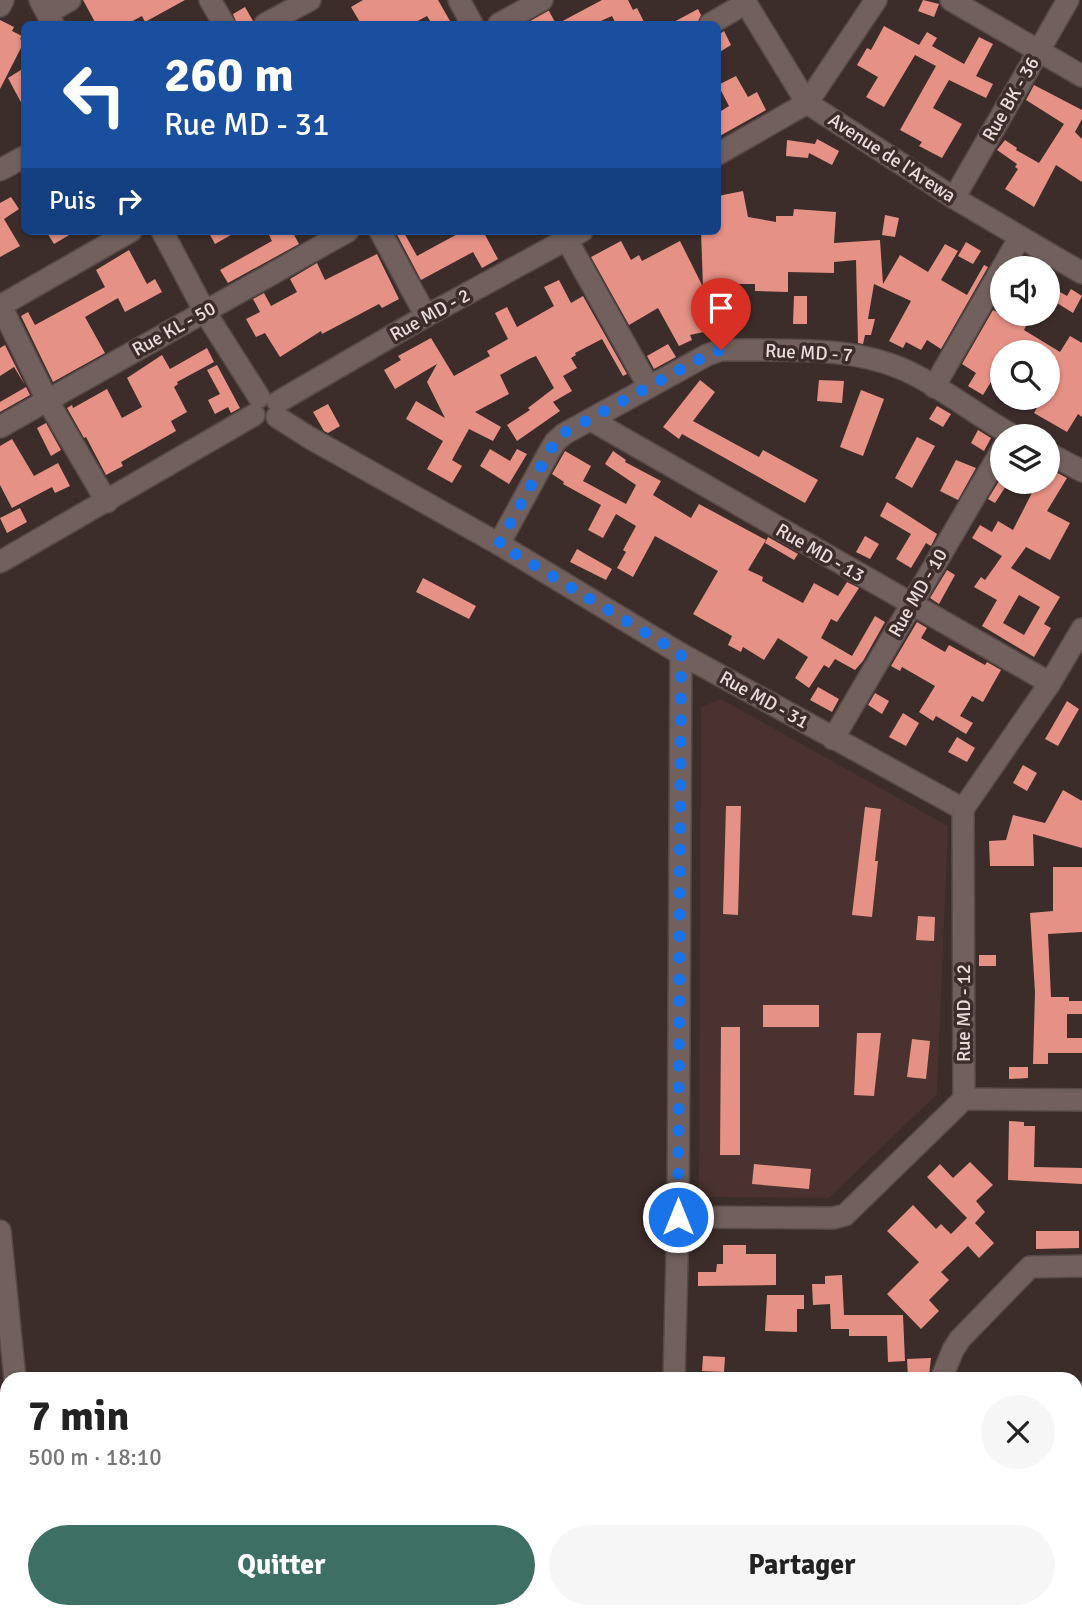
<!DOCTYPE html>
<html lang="fr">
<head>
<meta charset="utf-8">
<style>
	body { margin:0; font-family:Signika,sans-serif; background:#f6f6f6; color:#222; height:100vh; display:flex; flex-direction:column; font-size:26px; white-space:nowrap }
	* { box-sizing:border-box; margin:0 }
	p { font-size:23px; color:#767676 }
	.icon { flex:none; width:38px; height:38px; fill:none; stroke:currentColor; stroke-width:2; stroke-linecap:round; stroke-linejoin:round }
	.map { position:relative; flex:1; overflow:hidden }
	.sheet { position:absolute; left:0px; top:1372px; width:1083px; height:247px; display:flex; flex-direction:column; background:#fff; border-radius:21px 21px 0 0; box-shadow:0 2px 5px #0004 }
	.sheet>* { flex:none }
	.banner { position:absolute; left:21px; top:21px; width:700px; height:214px; border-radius:10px; box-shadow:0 2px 5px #0004; background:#1a4fa0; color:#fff; overflow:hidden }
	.controls { position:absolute; left:990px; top:256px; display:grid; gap:14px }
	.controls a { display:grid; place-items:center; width:70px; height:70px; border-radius:50%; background:#fff; box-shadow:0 2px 5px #0004; font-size:35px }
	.pin { position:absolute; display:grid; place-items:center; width:60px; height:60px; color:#fff; margin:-72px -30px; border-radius:50% 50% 50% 0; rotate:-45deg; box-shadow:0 0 7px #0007 }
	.pin .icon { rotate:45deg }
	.me { position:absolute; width:77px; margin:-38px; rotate:0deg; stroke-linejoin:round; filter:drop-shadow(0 0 5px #0008) }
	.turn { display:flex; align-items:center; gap:24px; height:147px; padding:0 28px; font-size:32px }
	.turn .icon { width:91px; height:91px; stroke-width:2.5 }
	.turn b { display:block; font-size:49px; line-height:60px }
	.then { display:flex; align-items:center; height:66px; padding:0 28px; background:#0003; gap:14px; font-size:26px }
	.round { display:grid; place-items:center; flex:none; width:74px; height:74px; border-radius:37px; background:#f6f6f6 }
	.overview { display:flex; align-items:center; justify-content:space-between; height:119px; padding:0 28px }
	h1 { font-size:42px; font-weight:700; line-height:52px }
	.action { display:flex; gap:14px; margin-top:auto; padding:14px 28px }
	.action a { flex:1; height:80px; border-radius:42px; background:#3d6f65; color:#fff; font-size:28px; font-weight:700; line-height:80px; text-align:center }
	.action a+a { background:#f6f6f6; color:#222 }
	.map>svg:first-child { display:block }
	.built { fill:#49322f }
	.building { fill:#e69185; fill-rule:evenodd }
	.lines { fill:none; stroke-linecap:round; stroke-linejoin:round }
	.minor-casing { stroke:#564947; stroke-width:24 }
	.major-casing { stroke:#564947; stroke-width:24 }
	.minor { stroke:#71605d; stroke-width:21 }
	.major { stroke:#ba6f65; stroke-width:21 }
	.route { stroke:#1a73e8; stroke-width:12; stroke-dasharray:0 21.6 }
	.labels { text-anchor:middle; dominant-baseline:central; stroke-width:7; stroke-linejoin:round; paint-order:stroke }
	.street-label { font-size:19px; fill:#e8dddc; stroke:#3c2d2a }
</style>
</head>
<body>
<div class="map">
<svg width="1082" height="1618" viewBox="0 0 1082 1618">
	<rect width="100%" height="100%" fill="#3c2d2a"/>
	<!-- built -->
	<path class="built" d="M721,699L948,826L937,1094L829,1198L699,1197L701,707Z"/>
	<!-- building -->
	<g class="building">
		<path d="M83,0H185L145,22L142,16L127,24H96Z"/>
		<path d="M363,0H438L450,21L444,24H432L427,16L412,24H361L351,7Z"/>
		<path d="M602,0H628L633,10L637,8L645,24H616L612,16L594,24H557Z"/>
		<path d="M923,0L939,4L934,17L918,11Z"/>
		<path d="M245,7L253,21L252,24H237L233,14Z"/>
		<path d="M698,9L701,15L697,24H670Z"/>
		<path d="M549,11L556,24H525L548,11Z"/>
		<path d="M0,20L14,27L12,31L22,36L20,39L24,42L0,89Z"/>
		<path d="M884,26L919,45L927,32L937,38L932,46L964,64L979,37L993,44L976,76L993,84L986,98L949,80L933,108L962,124L942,158L919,146L922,142L900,130L936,66L915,55L884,107L866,97L878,77L857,65L867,48L871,50Z"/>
		<path d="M724,31L731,45L718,53V35Z"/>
		<path d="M24,68V108L8,78Z"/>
		<path d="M736,76L748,97L757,92L766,110L718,137V113L729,106L718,85Z"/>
		<path d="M1034,85L1082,110V119L1075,132L1082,139V182L1056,165L1034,207L1005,189L1018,169L1015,167L1017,164L997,150L1005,140L1017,148L1016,150L1039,163L1064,124L1026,100Z"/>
		<path d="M817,139L839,151L832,165L809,153L808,158L786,156L787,140L815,144Z"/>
		<path d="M743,191L748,217L776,222V216H793L794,209L836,212L834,243L880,240L883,284L900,255L928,272L945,244L958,251L941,280L967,295L984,265L988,267L941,349L927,340L921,350L906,342L903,348L889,341L911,301L874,284L868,319H875L871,335H865L863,344L858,343L856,260L834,262V273L788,272V292L755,291V284H716L726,327L690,335L692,340L679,346L658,308L629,325L591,257L621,241L631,260L639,255L642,261L680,241L703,287L701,231H718V196Z"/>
		<path d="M11,197L19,209L4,219L20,246L0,257V203Z"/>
		<path d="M885,215L899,218L895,237L882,235Z"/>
		<path d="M46,231H76L54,244Z"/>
		<path d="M208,231H238L215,244Z"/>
		<path d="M267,231H292L299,244L228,283L220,270L272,241Z"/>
		<path d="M395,231H403L417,256L463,231H483L498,259L482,268L473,252L421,280Z"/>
		<path d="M966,242L981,251L973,264L958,256Z"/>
		<path d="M129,250L147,284L155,279L162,292L125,312L118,298L85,317L105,353L53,382L21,316L28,312L35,325L105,287L96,270Z"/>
		<path d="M377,254L399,299L382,308L379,304L322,334L321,331L280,357L265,333L256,337L246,319L260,312L253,299L264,293L271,306L297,292L290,279L317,263L325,280Z"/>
		<path d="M559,280L571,303L583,296L627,374L623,376L602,339L575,353L576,355L571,358L577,368L563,376L572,391L553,402L560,411L517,441L507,425L530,410L528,408L554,388L536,356L529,359L500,375L509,394L475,412L501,427L493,441L469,429L452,460L462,466L452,483L427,469L443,441L406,419L416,401L445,418L427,382L437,364L395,389L384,370L401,360L398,356L431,338L454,376L490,356L487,351L508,339L495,313L507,307L517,327L554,306L544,287Z"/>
		<path d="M1048,285L1067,296L1071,289L1082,296L1073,313L1057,303L1048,318Z"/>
		<path d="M794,296H807V324H793Z"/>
		<path d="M993,310L999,313H1032L1024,330L1060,352L1070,336L1082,343V417L1078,414L1067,432L1034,413L1043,397H1048V352H1034L1015,341L1009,352H1003V362L983,395L968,386L976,373L962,364Z"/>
		<path d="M668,344L676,357L654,369L647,356Z"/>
		<path d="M5,345L25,385L14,367L0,376V348Z"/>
		<path d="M207,348L214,362L177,382L178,384L174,387L187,412L171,421L176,431L121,462L123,466L106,475L86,437L84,438L67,408L72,405L73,408L107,389L122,418L142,407L127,378L162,355L170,369Z"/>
		<path d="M217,365L240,408L231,413L228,407L215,414L208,400L220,394L207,370Z"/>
		<path d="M700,380L715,392L693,421L759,457L763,450L818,480L805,503L682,434L679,439L663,427Z"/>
		<path d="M819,380L844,381L842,403L817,401Z"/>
		<path d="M26,387L30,395L0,412V402Z"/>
		<path d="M861,390L884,399L863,456L840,447Z"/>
		<path d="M328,404L340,426L328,433L324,431L313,412Z"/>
		<path d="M937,406L951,414L943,427L929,419Z"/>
		<path d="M46,423L61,450L51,456L37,428Z"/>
		<path d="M978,430L991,438L984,451L971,443Z"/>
		<path d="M917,437L935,446L912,488L895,478Z"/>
		<path d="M12,439L34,476L58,463L70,486L55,493L52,487L12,508L0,485V446Z"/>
		<path d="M490,449L510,461L517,449L527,454L509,484L480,466Z"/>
		<path d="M565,451L591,466L583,481L626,504L636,485L605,464L613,451L626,460L625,462L661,481L653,495L691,518L699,504L766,540L748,570L763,577L762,581L803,603L814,583L838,596L847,582L859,588L837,622L831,619L821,638L852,656L875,616L885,622L863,661L855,670L835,659L829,668L824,665L809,688L795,678L808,657L778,638L764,660L743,647L741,652L728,645L732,636L693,614L718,571L655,536L633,577L617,568L626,552L623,550L636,526L616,514L603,538L588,530L601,505L563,484L564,482L552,474Z"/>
		<path d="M956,460L976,468L958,500L940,491Z"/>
		<path d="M1048,468L1067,478L1047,511L1070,523L1050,560L1026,547L1011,568L1060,597L1044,624L1051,628L1034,657L982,626L997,600L974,587L981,577L985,580L1002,556L972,538L980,525L992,532L998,521L1013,530L1038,481H1048ZM1019,595L1040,607L1024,635L1003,623Z"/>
		<path d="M999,481L1006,486L995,503L988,499Z"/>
		<path d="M887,502L937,534L931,546L926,543L911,568L896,559L911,534L880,516Z"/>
		<path d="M20,508L27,522L7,533L0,518Z"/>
		<path d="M865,536L879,544L870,559L856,552Z"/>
		<path d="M768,537L798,554L794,560L765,543Z"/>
		<path d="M577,549L612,569L606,580L570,562Z"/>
		<path d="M947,570L955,575L939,604L930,598Z"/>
		<path d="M423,578L476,606L469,619L416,592Z"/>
		<path d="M917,622L927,628L921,638L945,652L949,645L985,665L987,662L1001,670L983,702L972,696L960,716L973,723L966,734L936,716L933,721L919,712L935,686L902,667L900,671L891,666Z"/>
		<path d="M818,687L839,699L832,712L810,700Z"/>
		<path d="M875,693L889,701L882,714L868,705Z"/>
		<path d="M1067,701L1079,709L1058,746L1045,739Z"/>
		<path d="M903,713L919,723L906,746L889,737Z"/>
		<path d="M957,737L975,748L967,762L948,752Z"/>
		<path d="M1023,765L1037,773L1027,791L1013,783Z"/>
		<path d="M1063,790L1082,801V848L1033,834L1034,866H990L989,841L1006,840L1013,815L1045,823Z"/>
		<path d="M726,806H741L738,915L723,914Z"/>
		<path d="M865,807L881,809L875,861H878L872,917L852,915Z"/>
		<path d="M1053,867H1082V932L1048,934L1051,997H1069V1001H1082V1014H1067V1038H1082V1053H1048V1064H1033L1035,992L1030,913L1053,911Z"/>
		<path d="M918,916L935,917L934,941L916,940Z"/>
		<rect x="979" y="955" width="17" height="11"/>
		<rect x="763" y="1005" width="56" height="22"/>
		<path d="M721,1027H740V1155H720Z"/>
		<path d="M857,1033H881L874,1096L854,1095Z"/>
		<path d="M912,1039L930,1041L926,1079L907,1077Z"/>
		<path d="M1009,1067H1028V1078L1009,1079Z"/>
		<path d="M1009,1121L1024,1122V1126H1035L1034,1167L1082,1168V1184L1008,1180Z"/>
		<path d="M970,1162L993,1185L976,1201L985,1212L975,1223L994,1243L979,1258L968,1246L941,1272L949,1280L929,1300L939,1311L921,1329L887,1294L919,1262L887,1231L913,1205L936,1229L941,1224L951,1234L967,1218L927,1177L940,1164L953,1178Z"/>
		<path d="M754,1164L811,1169L809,1189L752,1184Z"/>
		<path d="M1036,1231H1079V1248L1036,1249Z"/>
		<path d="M723,1245H746V1254H776V1285L698,1286V1272H716L717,1264H723Z"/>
		<path d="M842,1275L844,1315H903L905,1361L888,1362L887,1336H849V1329H831L830,1304L813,1305L812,1284H825V1276Z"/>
		<path d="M767,1295H804V1309H797V1332L765,1331Z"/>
		<path d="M703,1356L725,1357L724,1372L702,1371Z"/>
		<path d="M931,1358L929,1376L908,1377L907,1359Z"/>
	</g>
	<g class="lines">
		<!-- minor casing -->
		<g class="minor-casing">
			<g id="minor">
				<path d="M40,0L53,24"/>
				<path d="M210,0L224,24"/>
				<path d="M459,0L472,24"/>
				<path d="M744,0L807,103L954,198L1082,273"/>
				<path d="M951,0L1082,76"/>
				<path d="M0,6L3,0"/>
				<path d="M47,13L70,0"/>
				<path d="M265,24L310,0"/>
				<path d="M499,24L542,0"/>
				<path d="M710,24L746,3"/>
				<path d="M718,154L807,103L876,0"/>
				<path d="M0,170L24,157"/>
				<path d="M954,198L1068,0"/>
				<path d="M162,231L205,312L259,397"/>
				<path d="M380,231L426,316"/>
				<path d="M567,240L649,387"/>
				<path d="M0,304L47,400L107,502"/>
				<path d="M0,306L131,231"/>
				<path d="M934,387L1020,237"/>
				<path d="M278,402L426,316L582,231"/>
				<path d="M277,417L310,438L499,544L681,654L963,809"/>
				<path d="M591,420L1050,683"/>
				<path d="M0,427L348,231"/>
				<path d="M1048,453L1082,471"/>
				<path d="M499,544L548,454L555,442L564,434L707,355L721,350C788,351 857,344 917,376C951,394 981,418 1014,436"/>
				<path d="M0,562L254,415"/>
				<path d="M833,739L1003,448"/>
				<path d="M964,1099L1082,1100"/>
				<path d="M678,1217L833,1218L845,1215L964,1099L963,809L1050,683L1082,629"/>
				<path d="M0,1231L15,1379"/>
				<path d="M674,1379L678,1217L681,654"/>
				<path d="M941,1379L953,1350L960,1339L1030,1267L1082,1266"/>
				<path d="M1076,1393H1082"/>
				<path d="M526,1618V1612"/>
				<path d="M672,1618V1612"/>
			</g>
		</g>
		<!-- major casing -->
		<g class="major-casing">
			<g id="major">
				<path d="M1076,1572H1082"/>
				<path d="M1076,1595H1082"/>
				<path d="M272,1618L295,1612"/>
				<path d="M367,1618L402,1612"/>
			</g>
		</g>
		<!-- minor -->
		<use href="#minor" class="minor"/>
		<!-- major -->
		<use href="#major" class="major"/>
	</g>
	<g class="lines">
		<!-- route -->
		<path class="route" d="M678,1217L681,654L499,544L548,454L555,442L564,433L707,355L721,350"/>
	</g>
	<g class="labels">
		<!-- street labels -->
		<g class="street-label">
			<text transform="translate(1011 99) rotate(-60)">Rue BK - 36</text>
			<text transform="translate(892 158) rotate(33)">Avenue de l'Arewa</text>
			<text transform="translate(430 315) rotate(-29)">Rue MD - 2</text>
			<text transform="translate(174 329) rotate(-29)">Rue KL - 50</text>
			<text transform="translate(809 353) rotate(3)">Rue MD - 7</text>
			<text transform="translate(820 553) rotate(30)">Rue MD - 13</text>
			<text transform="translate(918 593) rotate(-60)">Rue MD - 10</text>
			<text transform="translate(764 700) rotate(29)">Rue MD - 31</text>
			<text transform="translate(964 1013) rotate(-90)">Rue MD - 12</text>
		</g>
	</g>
</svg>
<div class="controls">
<a><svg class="icon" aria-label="sound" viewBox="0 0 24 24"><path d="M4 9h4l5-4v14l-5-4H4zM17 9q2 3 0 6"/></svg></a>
<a><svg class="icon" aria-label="search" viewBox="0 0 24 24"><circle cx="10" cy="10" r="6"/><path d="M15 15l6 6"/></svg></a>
<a><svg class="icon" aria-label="layers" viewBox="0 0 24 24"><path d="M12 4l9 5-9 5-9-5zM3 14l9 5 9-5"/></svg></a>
</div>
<div class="pin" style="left:721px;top:350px;background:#d93025"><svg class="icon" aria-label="arrive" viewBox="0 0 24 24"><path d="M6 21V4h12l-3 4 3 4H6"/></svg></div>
<svg class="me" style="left:678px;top:1217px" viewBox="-20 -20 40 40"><circle r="17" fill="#1a73e8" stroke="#fff" stroke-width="3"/><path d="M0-11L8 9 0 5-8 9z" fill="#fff"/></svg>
<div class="banner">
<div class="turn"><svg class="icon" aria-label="left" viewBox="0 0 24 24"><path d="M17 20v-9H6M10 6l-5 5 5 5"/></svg><div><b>260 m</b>Rue MD - 31</div></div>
<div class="then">Puis<svg class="icon" aria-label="right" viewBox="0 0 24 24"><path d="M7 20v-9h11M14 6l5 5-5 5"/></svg></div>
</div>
<section class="sheet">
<div class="overview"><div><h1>7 min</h1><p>500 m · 18:10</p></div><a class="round"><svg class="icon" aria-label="close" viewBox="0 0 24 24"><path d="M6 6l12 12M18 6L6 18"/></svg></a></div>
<div class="action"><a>Quitter</a><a>Partager</a></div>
</section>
</div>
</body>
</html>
